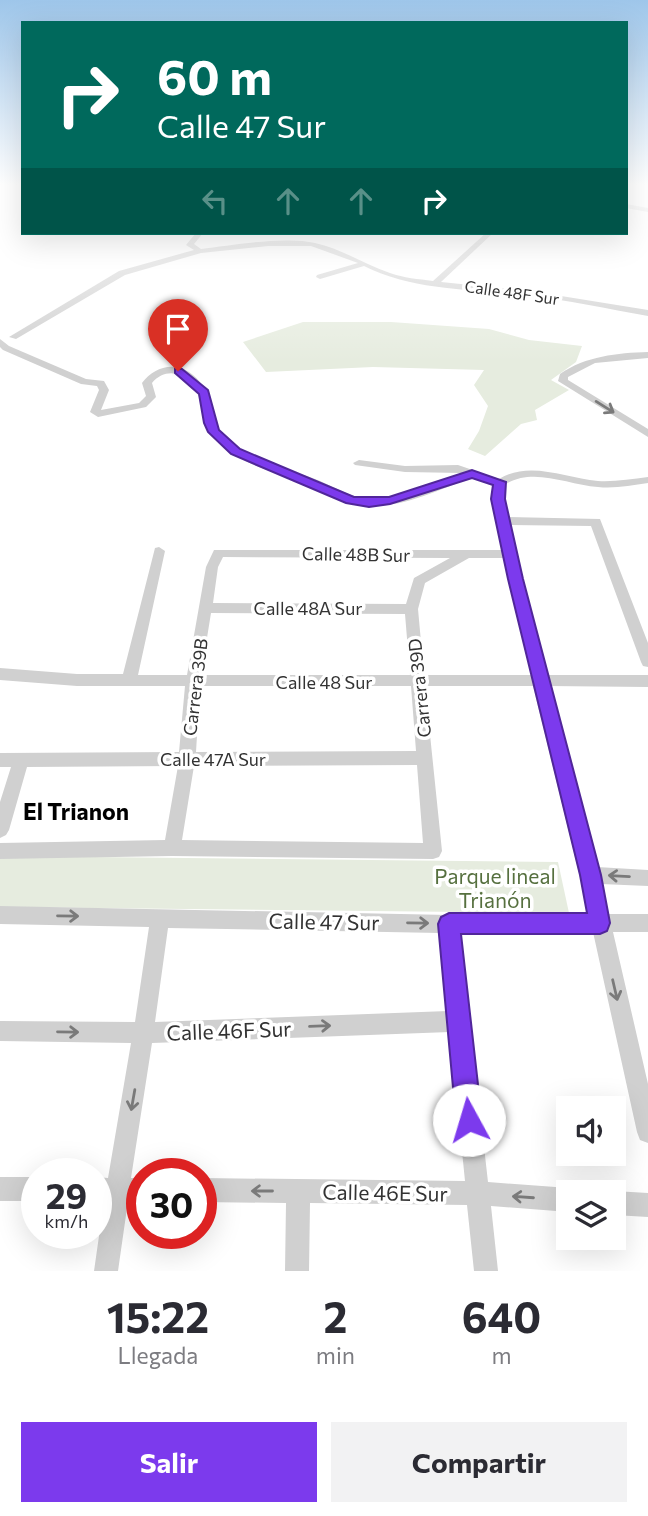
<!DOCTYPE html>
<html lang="es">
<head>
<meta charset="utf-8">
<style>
	body { margin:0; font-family:Commissioner,sans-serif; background:#f2f2f3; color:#2b2b33; height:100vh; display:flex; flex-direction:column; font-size:26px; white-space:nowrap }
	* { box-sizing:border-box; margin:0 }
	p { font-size:23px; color:#7c7c81 }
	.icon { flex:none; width:38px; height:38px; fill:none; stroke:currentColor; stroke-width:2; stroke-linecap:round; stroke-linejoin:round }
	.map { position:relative; height:1271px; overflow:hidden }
	.panel { display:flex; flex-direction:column; background:#fff; flex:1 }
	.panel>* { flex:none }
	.hud { position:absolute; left:21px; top:21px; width:607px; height:214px; border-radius:0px; box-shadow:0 7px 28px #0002; background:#00695c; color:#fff; overflow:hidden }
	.fabs { position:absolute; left:556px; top:1096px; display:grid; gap:14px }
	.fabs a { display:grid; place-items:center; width:70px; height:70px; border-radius:0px; background:#fff; box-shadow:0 7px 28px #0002; font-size:35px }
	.speed { position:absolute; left:21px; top:1158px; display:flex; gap:14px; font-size:35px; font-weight:700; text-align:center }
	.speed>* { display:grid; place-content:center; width:91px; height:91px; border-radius:50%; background:#fff; box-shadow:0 7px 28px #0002; line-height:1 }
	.speed small { font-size:18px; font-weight:400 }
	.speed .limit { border:10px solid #d22; background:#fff; color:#111 }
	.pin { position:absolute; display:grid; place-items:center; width:60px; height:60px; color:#fff; margin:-72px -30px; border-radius:50% 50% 50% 0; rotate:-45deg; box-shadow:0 0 7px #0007 }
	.pin .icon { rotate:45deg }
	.me { position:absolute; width:77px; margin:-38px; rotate:354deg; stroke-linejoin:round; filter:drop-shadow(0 0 5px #0008) }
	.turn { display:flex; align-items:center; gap:24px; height:147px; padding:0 21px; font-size:32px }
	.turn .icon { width:91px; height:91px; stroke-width:2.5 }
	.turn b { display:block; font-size:49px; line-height:60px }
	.lanes { display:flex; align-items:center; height:66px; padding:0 21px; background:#0003; justify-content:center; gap:35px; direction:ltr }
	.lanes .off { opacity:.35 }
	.eta { display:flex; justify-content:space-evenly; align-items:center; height:119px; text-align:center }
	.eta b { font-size:42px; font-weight:700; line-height:49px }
	.action { display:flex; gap:14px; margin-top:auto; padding:14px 21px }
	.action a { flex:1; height:80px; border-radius:0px; background:#7c3aed; color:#fff; font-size:28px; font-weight:700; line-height:80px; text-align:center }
	.action a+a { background:#f2f2f3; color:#2b2b33 }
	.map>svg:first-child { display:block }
	.green { fill:#e6ecdf }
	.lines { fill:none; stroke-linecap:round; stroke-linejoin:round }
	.street { fill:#d0d0d0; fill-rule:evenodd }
	.oneway { stroke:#7a7a7a }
	.route { fill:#7c3aed; stroke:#51269a; stroke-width:2 }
	.labels { text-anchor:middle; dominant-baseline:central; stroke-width:7; stroke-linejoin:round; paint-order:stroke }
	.far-street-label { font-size:16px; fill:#333; stroke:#fff }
	.street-label { font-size:18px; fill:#333; stroke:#fff }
	.near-park-label { font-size:21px; fill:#56703f; stroke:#fff }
	.near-street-label { font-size:21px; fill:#333; stroke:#fff }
	.near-neighbourhood-label { font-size:23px; font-weight:bold; fill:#000; stroke:#fff }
</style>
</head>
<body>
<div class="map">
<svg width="648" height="1271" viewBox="0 0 648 1271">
	<rect width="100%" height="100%" fill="#fff"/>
	<!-- green -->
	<g class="green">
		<path d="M303,322H391L489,329L529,340L582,346L576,362L551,380L569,390L535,410L537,420L521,424L485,456L468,449L479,431L488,406L474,385L484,370L373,367L266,372L243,342Z"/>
		<path d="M0,856L558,862L569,913L0,907Z"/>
	</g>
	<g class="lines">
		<!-- street -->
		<g class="street">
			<path d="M626,204L648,208V212L626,208Z"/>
			<path d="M196,233H203L194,244L201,249C232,245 286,236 315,243C342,249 364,264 390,273C404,278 418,279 433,281L486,233H493L441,282L530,291L648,310V316C608,309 567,300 526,295C472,289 414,291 364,266L320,279L316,277L317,275L358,263L311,246H268L201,253L125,275L16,339L9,337L119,271L194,250L186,245Z"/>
			<path d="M0,339L9,346L86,379L104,381L109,390L101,410L139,403L146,396L142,383C153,368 172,361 189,372C214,389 205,411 221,432C243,460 283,467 315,479C338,488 355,501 380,499C409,497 436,484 462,473L405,472L355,465L353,463L359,460L405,466L458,465L499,479C530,460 565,478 598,481C614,482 631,479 648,477V483C631,485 615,489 598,487C568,485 534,467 506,484L504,499L508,517L600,519L648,643V667L643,666L641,662L591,526L510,525L545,675H648V687L548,686L597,867L648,870V886L601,884L608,914H648V932H613L648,1084V1143L640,1140L637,1132L593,932L460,933L488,1182L569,1188L577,1192H569V1212L491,1206L498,1271H474L467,1205L310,1203L309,1271H285L286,1203L201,1202V1178L465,1181L450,1032L152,1043L131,1178H142V1202L128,1201L118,1271H94L104,1201H96V1177L108,1178L131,1043L0,1041V1021L135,1022L149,927L0,924V906L449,915L589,914L533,686H425L442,851L439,857L433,859L172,856L0,859V843L165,840L178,766L27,767L9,830L6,835L0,838V802L11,767H0V753L179,752L185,686H77L0,680V668L77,674H123L155,548L159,547L165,551L138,675H187L206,567L214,550H503L492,499L494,485L472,477C434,492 391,514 349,503C332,498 316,488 300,481C277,473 251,467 231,452C221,445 211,436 206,425C201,415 202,404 198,394C190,374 167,365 152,383L156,397L146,407L98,417L90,412L99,390L97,386L81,384L3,350L0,347ZM223,557L450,558L414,578L406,604L213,603L218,567ZM469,558H505L531,675H424L418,609L425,583ZM211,613L405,614L410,675H201ZM200,686H411L416,751L196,752ZM417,765L423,843L182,840L194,766ZM168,928L440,933L448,1011L155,1022Z"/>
			<path d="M648,352V358L595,363L568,377V380L648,429V437L558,381L560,374C586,356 617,353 648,352Z"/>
			<rect x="0" y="1177" width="37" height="24"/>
			<path d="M614,1191L648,1193V1217L614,1215Z"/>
		</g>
	</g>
	<!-- one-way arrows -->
	<defs><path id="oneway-shaft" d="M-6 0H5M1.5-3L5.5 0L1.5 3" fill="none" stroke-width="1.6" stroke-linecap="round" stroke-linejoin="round" transform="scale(1.75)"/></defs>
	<g class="oneway">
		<use href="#oneway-shaft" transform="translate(605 407) rotate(32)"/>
		<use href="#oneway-shaft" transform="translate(619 876) rotate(-177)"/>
		<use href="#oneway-shaft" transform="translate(68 916) rotate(1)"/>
		<use href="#oneway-shaft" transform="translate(418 923) rotate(1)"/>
		<use href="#oneway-shaft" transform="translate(615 990) rotate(77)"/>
		<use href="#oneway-shaft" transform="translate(320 1026) rotate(-2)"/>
		<use href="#oneway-shaft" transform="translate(68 1032) rotate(1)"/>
		<use href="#oneway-shaft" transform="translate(133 1100) rotate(100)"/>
		<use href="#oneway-shaft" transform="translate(262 1191) rotate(-180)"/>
		<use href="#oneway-shaft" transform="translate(523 1197) rotate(-176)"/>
	</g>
	<!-- sky -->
	<linearGradient id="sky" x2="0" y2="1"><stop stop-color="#9ec6ea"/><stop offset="0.51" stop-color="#fff"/><stop offset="1" stop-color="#fff" stop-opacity="0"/></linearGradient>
	<rect width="648" height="362" fill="url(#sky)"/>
	<!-- route -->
	<path class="route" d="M175,369H182L208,390L219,430L240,449L354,497H389L472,470L506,482L505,499L523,579L601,875L610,923L607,931L600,934H461L482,1120L478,1129L469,1132L460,1129L456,1120L438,924L441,917L449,913H587L580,875L508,579L491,499L493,485L472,478L390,504L369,507L346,503L231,454L208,432L204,423L199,394L175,373Z"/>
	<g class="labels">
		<!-- far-street labels -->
		<g class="far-street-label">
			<text transform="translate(512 292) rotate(8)">Calle 48F Sur</text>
		</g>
		<!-- street labels -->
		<g class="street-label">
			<text transform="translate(356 554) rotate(1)">Calle 48B Sur</text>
			<text x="308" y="608">Calle 48A Sur</text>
			<text x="324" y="682">Calle 48 Sur</text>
			<text transform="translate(195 687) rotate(-83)">Carrera 39B</text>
			<text transform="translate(419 688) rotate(-96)">Carrera 39D</text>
			<text x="213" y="759">Calle 47A Sur</text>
		</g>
		<!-- near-park labels -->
		<g class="near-park-label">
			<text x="495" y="875">Parque lineal<tspan x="495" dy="24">Trianón</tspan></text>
		</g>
		<!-- near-street labels -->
		<g class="near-street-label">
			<text transform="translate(324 921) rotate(1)">Calle 47 Sur</text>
			<text transform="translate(229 1030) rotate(-2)">Calle 46F Sur</text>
			<text transform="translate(385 1192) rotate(1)">Calle 46E Sur</text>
		</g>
		<!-- near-neighbourhood labels -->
		<g class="near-neighbourhood-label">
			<text x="76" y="811">El Trianon</text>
		</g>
	</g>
</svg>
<div class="fabs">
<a><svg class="icon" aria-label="sound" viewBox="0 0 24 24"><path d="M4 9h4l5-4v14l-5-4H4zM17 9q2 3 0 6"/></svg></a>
<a><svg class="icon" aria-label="layers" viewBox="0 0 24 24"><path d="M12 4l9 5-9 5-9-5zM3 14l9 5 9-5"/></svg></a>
</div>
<div class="speed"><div>29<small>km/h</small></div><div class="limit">30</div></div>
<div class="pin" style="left:178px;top:371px;background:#d93025"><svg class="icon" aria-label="arrive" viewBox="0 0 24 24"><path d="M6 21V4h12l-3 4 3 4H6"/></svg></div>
<svg class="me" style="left:469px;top:1120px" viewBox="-20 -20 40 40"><circle r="19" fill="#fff"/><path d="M0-13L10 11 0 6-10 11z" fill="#7c3aed"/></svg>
<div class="hud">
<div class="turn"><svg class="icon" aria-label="right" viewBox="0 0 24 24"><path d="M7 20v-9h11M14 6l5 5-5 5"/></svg><div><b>60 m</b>Calle 47 Sur</div></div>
<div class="lanes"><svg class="icon off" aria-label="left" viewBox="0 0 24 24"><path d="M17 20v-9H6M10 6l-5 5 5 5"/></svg><svg class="icon off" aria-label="ahead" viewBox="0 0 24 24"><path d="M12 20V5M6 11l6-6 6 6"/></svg><svg class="icon off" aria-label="ahead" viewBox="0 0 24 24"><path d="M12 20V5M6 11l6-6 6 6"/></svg><svg class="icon" aria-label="right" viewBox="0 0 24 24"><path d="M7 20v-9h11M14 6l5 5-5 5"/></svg></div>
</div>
</div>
<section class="panel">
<div class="eta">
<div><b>15:22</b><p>Llegada</p></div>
<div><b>2</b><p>min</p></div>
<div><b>640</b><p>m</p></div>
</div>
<div class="action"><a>Salir</a><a>Compartir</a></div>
</section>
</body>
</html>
